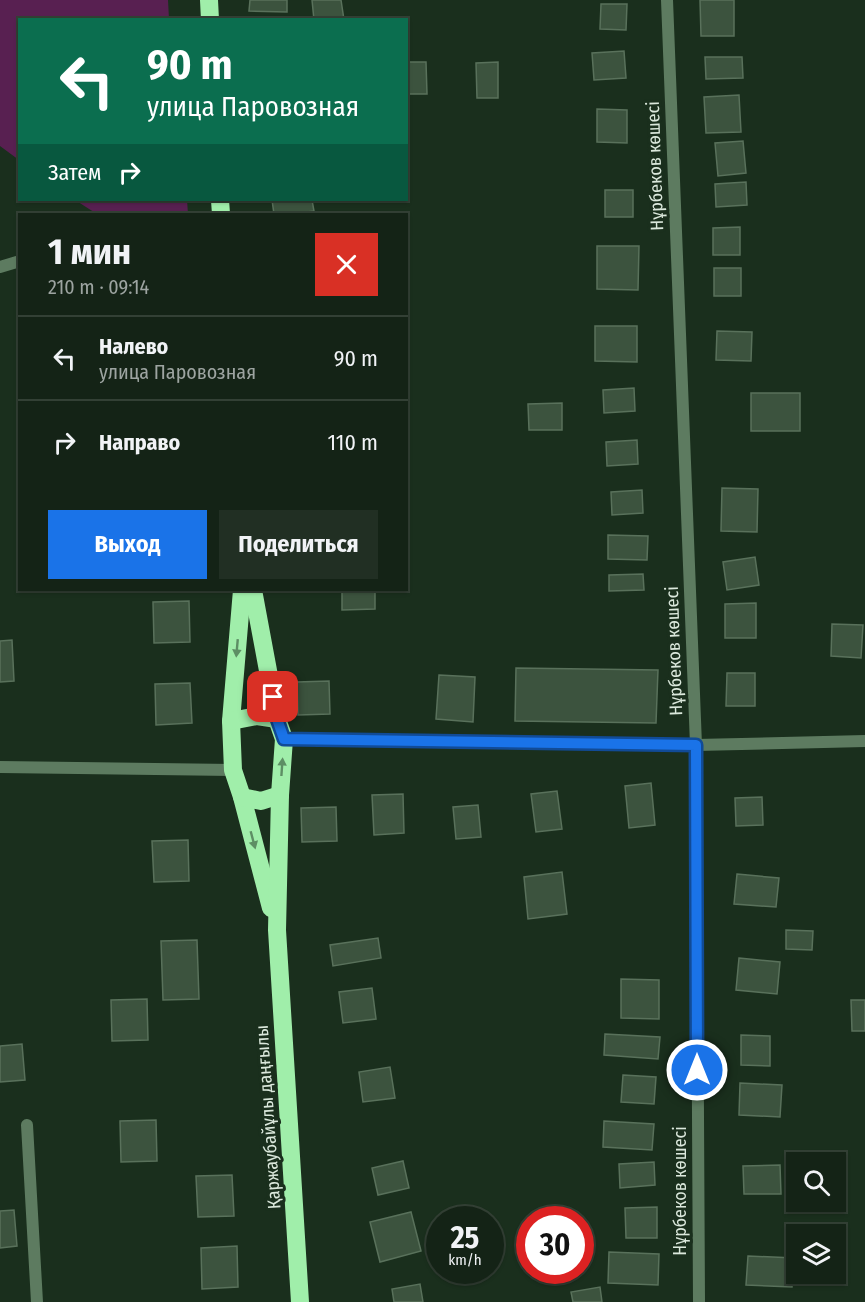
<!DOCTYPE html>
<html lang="ru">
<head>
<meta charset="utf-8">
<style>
	body { margin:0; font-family:"Fira Sans Condensed",sans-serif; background:#212f23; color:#f1f3f6; height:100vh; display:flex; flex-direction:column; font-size:22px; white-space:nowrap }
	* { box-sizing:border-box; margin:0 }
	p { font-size:20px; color:#9da4a1 }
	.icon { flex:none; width:33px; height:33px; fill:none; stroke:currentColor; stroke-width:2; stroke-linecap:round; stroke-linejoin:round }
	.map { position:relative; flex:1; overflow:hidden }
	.details { position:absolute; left:18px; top:213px; width:390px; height:378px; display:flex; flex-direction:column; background:#142316; border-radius:0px; box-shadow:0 2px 4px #0004,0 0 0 2px #334035 }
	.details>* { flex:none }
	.hud { position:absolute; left:18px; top:18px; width:390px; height:183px; border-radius:0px; box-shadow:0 2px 4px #0004,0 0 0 2px #334035; background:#0b6e4f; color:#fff; overflow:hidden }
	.buttons { position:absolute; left:786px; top:1152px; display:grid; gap:12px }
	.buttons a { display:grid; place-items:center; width:60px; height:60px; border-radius:0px; background:#142316; box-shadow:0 2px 4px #0004,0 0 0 2px #334035; font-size:30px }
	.speed { position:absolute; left:426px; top:1206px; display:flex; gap:12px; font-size:30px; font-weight:700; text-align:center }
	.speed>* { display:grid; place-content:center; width:78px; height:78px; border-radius:50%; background:#142316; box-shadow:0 2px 4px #0004,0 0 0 2px #334035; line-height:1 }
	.speed small { font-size:15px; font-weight:400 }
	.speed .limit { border:9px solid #d22; background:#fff; color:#111 }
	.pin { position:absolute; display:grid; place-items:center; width:51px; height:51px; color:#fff; margin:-26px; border-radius:12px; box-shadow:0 3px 9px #0006 }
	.me { position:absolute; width:66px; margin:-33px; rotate:0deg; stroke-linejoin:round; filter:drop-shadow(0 0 4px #0008) }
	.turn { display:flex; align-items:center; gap:21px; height:126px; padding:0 30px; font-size:27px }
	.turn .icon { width:78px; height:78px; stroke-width:2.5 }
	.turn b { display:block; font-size:42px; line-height:51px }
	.then { display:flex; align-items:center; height:57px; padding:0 30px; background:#0003; gap:12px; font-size:22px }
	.round { display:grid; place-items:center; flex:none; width:63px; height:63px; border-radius:0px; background:#212f23 }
	.head { display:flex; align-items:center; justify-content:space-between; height:102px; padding:0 30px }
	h1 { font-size:36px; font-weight:700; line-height:45px }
	.button { display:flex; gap:12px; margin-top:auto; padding:12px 30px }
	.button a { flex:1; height:69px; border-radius:0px; background:#1a73e8; color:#fff; font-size:24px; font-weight:700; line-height:69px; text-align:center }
	.button a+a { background:#212f23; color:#f1f3f6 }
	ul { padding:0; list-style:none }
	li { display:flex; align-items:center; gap:18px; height:84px; padding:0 30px; border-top:2px solid #334035 }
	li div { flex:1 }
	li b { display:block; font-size:22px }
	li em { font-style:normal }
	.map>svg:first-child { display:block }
	.green { fill:#582051 }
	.building { fill:#3c533e; stroke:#59715b; stroke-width:1.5 }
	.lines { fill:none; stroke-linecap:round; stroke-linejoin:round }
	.street { stroke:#5d7b60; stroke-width:12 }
	.highway { stroke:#a0eeaa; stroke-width:18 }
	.oneway { fill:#5d8e64 }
	.route-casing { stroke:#114b97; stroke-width:15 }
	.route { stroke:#1a73e8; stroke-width:10 }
	.labels { text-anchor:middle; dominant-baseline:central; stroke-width:6; stroke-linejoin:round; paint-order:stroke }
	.street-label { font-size:18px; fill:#dbe8dc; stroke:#1a2f1d }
</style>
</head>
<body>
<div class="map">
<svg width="865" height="1302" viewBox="0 0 865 1302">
	<rect width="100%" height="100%" fill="#1a2f1d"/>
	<!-- green -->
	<g class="green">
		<path d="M0,0H168L169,19L20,20L19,160L0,146Z"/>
		<path d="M75,200H187L188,214H97Z"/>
	</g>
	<!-- building -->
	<g class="building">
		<path d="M250,0H287V12L249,11Z"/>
		<path d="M312,0H341L344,20H314Z"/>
		<path d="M700,0H734V36H701Z"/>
		<path d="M601,4H627L626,30L600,29Z"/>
		<path d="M624,51L626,78L594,80L592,53Z"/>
		<path d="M705,57H742L743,78L706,79Z"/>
		<path d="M406,62H426L427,94H406Z"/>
		<path d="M498,62V98H477L476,63Z"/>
		<path d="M739,95L741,132L706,133L704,97Z"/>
		<path d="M597,109L627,110V143L597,142Z"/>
		<path d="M743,141L746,173L718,176L715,143Z"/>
		<path d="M746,182L747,205L716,207L715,184Z"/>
		<rect x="605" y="190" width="28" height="27"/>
		<path d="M272,200H312L314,211L293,214H274Z"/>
		<path d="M740,227V255H713V228Z"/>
		<path d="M597,246H639L638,290L597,289Z"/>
		<rect x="714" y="268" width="27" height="28"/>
		<path d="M595,326H637V362L595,361Z"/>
		<path d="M717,331L752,332L751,361L716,360Z"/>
		<path d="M634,388L635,411L604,413L603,390Z"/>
		<rect x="751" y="393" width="49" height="38"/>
		<path d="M562,403V430H529L528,404Z"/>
		<path d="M637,440L638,464L607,466L606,442Z"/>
		<path d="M722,488L758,489L757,532L721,531Z"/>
		<path d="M642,490L643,513L612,515L611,492Z"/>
		<path d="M608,535L648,536L647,560L608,559Z"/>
		<path d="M755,557L759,585L727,590L723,562Z"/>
		<path d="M643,574L644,590L609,591V575Z"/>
		<path d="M342,590H375V609L342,610Z"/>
		<path d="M189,601L190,642L154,643L153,602Z"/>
		<path d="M756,603V638H725V604Z"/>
		<path d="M832,624L863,625L861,658L831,656Z"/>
		<path d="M12,640L14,681L0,682V641Z"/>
		<path d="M516,668L658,670L656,723L515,721Z"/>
		<path d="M727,673H755V706H726Z"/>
		<path d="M439,675L475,677L473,722L436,719Z"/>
		<path d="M329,681L330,714L298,715L297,682Z"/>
		<path d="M190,683L192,723L156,725L155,684Z"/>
		<path d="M651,783L655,825L629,828L625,786Z"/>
		<path d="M557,791L562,829L536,832L531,794Z"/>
		<path d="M403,794L404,833L374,835L372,795Z"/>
		<path d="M762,797L763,825L736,826L735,798Z"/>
		<path d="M478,805L481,837L456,839L453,807Z"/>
		<path d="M336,807L337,841L302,842L301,808Z"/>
		<path d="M188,840L189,881L154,882L152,841Z"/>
		<path d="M562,872L567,914L528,919L524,877Z"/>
		<path d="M737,874L779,878L776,907L734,904Z"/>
		<path d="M786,930L813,931L812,950L786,949Z"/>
		<path d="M378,938L381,958L333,966L330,945Z"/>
		<path d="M197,940L199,999L163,1000L161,941Z"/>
		<path d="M739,958L780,962L777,994L736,990Z"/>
		<path d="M621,979L659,980V1019L621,1018Z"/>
		<path d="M372,988L376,1019L343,1023L339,992Z"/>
		<path d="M147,999L148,1040L112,1041L111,1000Z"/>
		<path d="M851,1000H865V1031H852Z"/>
		<path d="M605,1034L660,1037L658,1059L604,1055Z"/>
		<path d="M741,1035L770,1036V1066L741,1065Z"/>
		<path d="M22,1044L25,1080L0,1082V1046Z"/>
		<path d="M390,1067L395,1098L363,1102L359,1072Z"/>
		<path d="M623,1075L656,1077L654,1104L621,1102Z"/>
		<path d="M740,1083L782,1085L780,1117L739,1115Z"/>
		<path d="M156,1120L157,1161L121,1162L120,1121Z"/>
		<path d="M604,1121L654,1124L652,1150L603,1147Z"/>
		<path d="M403,1161L409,1188L378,1195L372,1168Z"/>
		<path d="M654,1162L655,1185L620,1188L619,1164Z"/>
		<path d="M780,1165L781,1194H744L743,1166Z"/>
		<path d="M232,1175L234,1216L198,1217L196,1176Z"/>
		<path d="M657,1207V1238H626L625,1208Z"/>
		<path d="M14,1210L17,1246L0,1248V1211Z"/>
		<path d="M411,1212L421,1251L380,1262L370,1222Z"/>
		<path d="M237,1246L238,1287L202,1289L201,1248Z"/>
		<path d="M609,1252L659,1254L658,1285L608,1283Z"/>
		<path d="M748,1256L794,1258L792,1287L746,1285Z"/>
		<path d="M420,1284L423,1302H394L392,1289Z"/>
		<path d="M600,1287L602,1302H573L571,1292Z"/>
	</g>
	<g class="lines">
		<!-- street -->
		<g class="street">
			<path d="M667,0L696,745L699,1302"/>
			<path d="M0,267L20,261"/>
			<path d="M284,739L696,745L865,741"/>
			<path d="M0,767L233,770"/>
			<path d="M27,1125L37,1302"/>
		</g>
		<!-- highway -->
		<g class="highway">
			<path d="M209,0L210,20"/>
			<path d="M220,200L221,214"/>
			<path d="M242,590L231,721L233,770L242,797L271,908"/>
			<path d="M253,590L277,719L284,739L280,795L277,930L300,1302"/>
			<path d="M231,721L257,716L277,719"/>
			<path d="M242,797L261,801L280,795"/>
		</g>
	</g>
	<!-- one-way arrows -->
	<defs><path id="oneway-solid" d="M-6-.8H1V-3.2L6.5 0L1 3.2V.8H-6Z" transform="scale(1.5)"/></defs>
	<g class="oneway">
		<use href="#oneway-solid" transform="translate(237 648) rotate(95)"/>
		<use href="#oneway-solid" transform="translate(282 767) rotate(-86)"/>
		<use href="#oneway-solid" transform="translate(253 840) rotate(75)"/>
	</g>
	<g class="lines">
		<!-- route casing -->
		<g class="route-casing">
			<path id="route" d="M273,697L277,719L284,739L696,745L697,1070"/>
		</g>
		<!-- route -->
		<use href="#route" class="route"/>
	</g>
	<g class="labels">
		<!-- street labels -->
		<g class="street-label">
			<text transform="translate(655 166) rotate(-92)">Нұрбеков көшесі</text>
			<text transform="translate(674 651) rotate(-92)">Нұрбеков көшесі</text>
			<text transform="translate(268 1117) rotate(-94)">Қаржаубайұлы даңғылы</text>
			<text transform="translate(680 1191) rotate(-90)">Нұрбеков көшесі</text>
		</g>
	</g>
</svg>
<div class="buttons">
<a><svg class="icon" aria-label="search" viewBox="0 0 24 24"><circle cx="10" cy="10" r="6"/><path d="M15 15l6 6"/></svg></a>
<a><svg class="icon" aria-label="layers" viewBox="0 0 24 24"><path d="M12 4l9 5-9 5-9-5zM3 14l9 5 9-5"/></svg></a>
</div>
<div class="speed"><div>25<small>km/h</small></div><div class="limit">30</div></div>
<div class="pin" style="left:273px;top:697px;background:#d93025"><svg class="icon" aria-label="arrive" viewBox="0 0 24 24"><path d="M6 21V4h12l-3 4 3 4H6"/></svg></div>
<svg class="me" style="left:697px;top:1070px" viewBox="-20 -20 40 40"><circle r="17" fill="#1a73e8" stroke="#fff" stroke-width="3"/><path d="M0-11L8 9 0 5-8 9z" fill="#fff"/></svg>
<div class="hud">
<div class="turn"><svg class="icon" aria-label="left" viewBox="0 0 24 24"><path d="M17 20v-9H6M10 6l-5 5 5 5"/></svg><div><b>90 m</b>улица Паровозная</div></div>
<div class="then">Затем<svg class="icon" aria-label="right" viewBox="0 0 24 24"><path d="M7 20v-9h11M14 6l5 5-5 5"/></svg></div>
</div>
<section class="details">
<div class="head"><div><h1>1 мин</h1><p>210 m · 09:14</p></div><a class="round" style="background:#d93025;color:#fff"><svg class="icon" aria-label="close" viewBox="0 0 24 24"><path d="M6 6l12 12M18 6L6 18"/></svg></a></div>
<ul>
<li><svg class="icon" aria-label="left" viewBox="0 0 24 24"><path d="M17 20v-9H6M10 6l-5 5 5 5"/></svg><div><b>Налево</b><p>улица Паровозная</p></div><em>90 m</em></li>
<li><svg class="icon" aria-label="right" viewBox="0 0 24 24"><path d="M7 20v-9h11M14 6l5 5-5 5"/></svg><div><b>Направо</b></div><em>110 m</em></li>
</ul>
<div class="button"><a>Выход</a><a>Поделиться</a></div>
</section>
</div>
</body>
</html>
